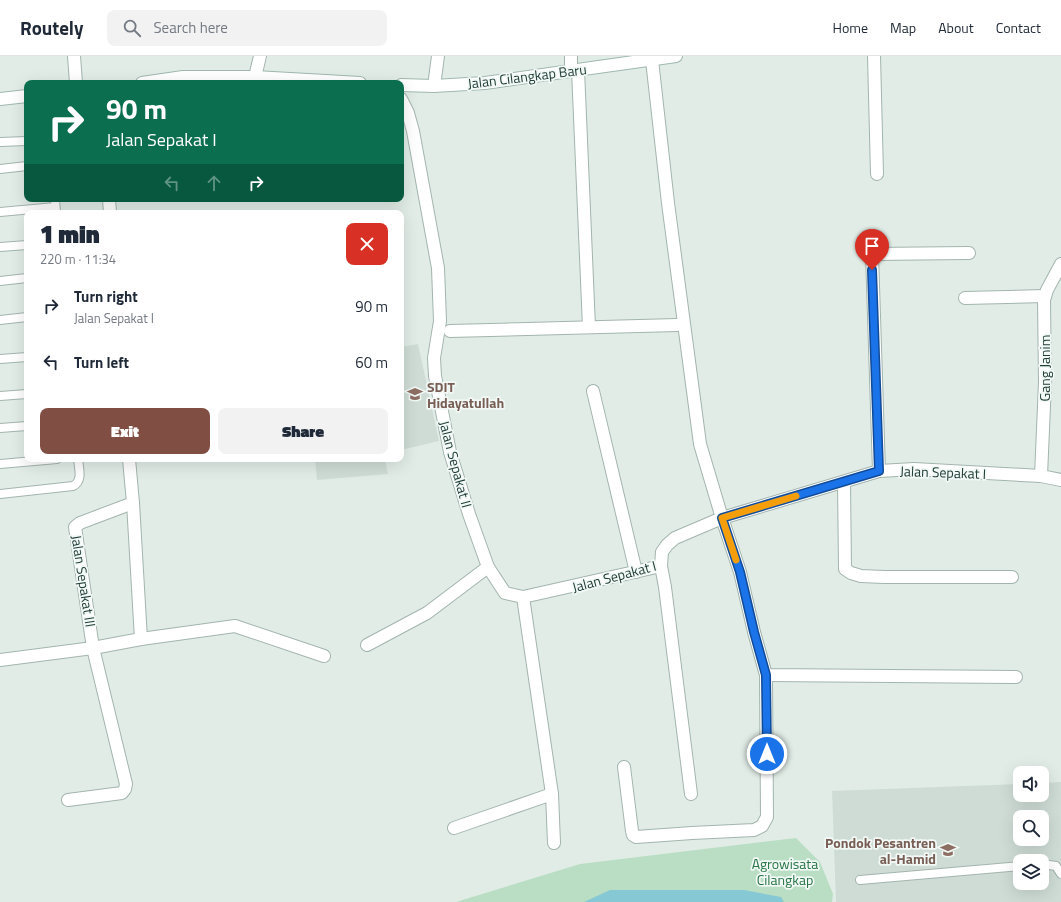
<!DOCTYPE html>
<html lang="en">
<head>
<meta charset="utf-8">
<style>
	body { margin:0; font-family:"Titillium Web",sans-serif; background:#f2f2f3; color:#1f2937; height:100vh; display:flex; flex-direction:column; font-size:15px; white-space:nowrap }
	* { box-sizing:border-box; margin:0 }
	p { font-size:13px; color:#747a83 }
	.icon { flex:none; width:22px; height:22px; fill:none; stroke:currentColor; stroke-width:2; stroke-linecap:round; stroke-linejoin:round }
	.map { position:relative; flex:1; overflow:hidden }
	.sheet { position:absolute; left:24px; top:154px; width:380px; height:252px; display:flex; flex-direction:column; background:#fff; border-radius:8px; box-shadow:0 4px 16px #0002 }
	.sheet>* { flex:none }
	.hud { position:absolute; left:24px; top:24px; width:380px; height:122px; border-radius:8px; box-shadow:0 4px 16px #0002; background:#0b6e4f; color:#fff; overflow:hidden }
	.tools { position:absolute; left:1013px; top:710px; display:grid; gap:8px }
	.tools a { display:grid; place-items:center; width:36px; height:36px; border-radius:8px; background:#fff; box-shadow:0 4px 16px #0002; font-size:20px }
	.pin { position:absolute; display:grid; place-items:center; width:34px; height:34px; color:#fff; margin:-41px -17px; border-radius:50% 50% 50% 0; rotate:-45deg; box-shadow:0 0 4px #0007 }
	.pin .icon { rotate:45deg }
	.me { position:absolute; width:44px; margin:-22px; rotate:0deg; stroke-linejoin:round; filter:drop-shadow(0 0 3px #0008) }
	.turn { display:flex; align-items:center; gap:14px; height:84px; padding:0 16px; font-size:18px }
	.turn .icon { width:52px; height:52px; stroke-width:2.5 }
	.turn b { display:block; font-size:28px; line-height:34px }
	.lanes { display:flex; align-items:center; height:38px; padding:0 16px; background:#0003; justify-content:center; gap:20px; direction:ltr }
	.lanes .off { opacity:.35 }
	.round { display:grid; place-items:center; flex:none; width:42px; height:42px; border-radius:8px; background:#f2f2f3 }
	.headline { display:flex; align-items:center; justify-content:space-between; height:68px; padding:0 16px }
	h1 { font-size:24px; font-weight:800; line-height:30px }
	.action { display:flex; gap:8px; margin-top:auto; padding:8px 16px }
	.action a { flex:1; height:46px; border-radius:8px; background:#814e44; color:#fff; font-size:16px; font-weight:800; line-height:46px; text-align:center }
	.action a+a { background:#f2f2f3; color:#1f2937 }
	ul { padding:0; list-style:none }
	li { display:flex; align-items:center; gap:12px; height:56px; padding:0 16px }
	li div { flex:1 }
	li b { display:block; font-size:15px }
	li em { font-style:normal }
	header { display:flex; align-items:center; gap:24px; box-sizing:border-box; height:56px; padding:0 20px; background:#fff; border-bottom:1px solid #e0e1e3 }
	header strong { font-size:19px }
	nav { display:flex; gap:22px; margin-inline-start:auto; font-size:14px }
	.search { width:280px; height:36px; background:#f2f2f3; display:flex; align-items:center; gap:10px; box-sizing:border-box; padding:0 14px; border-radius:8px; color:#747a83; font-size:15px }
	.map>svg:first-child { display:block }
	.built { fill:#cfdcd6; fill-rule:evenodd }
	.green { fill:#b9dec3 }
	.water { fill:#86c8d4 }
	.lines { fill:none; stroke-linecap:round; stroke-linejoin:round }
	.lane-casing { stroke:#a3b4ae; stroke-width:10 }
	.street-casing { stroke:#a3b4ae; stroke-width:14 }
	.secondary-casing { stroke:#9fb8af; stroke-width:14 }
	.lane { stroke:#fff; stroke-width:8 }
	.street { stroke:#fff; stroke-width:12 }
	.secondary { stroke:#fff; stroke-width:12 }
	.route-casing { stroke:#114b97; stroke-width:10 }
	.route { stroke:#1a73e8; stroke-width:7 }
	.slow { stroke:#f59e0b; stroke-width:7 }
	.labels { text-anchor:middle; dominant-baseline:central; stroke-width:3.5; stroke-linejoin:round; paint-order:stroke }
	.street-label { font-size:14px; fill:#203d36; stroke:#f1f8f5 }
	.education-label { font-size:14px; font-weight:bold; fill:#785e54; stroke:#f1f8f5; text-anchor:start }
	.park-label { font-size:14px; fill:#297647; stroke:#f1f8f5 }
</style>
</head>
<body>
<header>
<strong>Routely</strong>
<div class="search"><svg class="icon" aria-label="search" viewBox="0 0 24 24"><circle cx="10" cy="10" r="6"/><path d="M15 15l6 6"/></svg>Search here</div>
<nav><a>Home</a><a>Map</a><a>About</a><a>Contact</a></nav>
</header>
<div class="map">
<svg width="1061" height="846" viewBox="0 0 1061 846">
	<rect width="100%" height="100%" fill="#e1ece7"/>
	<!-- built -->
	<g class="built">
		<path d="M418,288L439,385L401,394V291Z"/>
		<path d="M315,403H385L388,418L317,424Z"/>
		<path d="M1061,726V846H836L832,735L1020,728V739H1042V727ZM1020,761H1042V783H1020ZM1020,805H1042V827H1020Z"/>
	</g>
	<!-- green -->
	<path class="green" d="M796,782L820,806L833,838L832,846H456L580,808Z"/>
	<!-- water -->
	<path class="water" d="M610,834H744L781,841L784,846H584Z"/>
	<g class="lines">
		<!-- lane casing -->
		<g class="lane-casing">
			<g id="lane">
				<path d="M0,86L27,85"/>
				<path d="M0,113L27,110"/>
				<path d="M55,143L56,157"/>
				<path d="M0,156L55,151"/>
				<path d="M0,191L27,189"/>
				<path d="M0,225L27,222"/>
				<path d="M0,264L27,261"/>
				<path d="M0,303L27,301"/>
				<path d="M0,340L27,338"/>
				<path d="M0,372L27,370"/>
				<path d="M0,408L57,403"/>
				<path d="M0,438L73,430C83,425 79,413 78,403"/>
				<path d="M1042,808L1056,810L1061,818"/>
				<path d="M860,824L1020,810"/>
			</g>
		</g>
		<!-- street casing -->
		<g class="street-casing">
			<g id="street">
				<path d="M74,0L76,27"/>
				<path d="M571,0V15"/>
				<path d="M874,0L877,118"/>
				<path d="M652,4L668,147L700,388L722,462L740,516L754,576L766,619L1016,621"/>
				<path d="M578,14L589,271"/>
				<path d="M255,21L260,0"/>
				<path d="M434,30L438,0"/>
				<path d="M401,43L408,57L413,75L438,212L440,265L434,302L435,320L450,396L469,458L488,511L505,537L523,541L661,510L662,496L667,489L675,482L722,462L879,415L914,413L1041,420L1061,424"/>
				<path d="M109,143L110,157"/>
				<path d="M965,242L1045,240"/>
				<path d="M450,275L677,269"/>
				<path d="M593,335L636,516"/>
				<path d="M879,415L872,198L969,197"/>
				<path d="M1041,420L1045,326L1044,244L1047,234L1061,208"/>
				<path d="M844,426L845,513L851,517L861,520L884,521H1012"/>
				<path d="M133,447L141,583"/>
				<path d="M661,510L665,531L691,738"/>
				<path d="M523,541L552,738"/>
				<path d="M367,589L427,557L488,511"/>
				<path d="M0,604L93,592L75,471L80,467L133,447L129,403"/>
				<path d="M624,711L632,775L633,779L636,781L692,777L754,774L762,770L767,761L766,619"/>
				<path d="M68,744L122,737L125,733L126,728L93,592L141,583L235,570L324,600"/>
				<path d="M454,772L552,738L554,787"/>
			</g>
		</g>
		<!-- secondary casing -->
		<g class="secondary-casing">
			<g id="secondary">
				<path d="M142,27L183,21H255L360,27"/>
				<path d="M401,29L434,30L485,27L676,0"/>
				<path d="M0,43L27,40"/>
			</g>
		</g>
		<!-- lane -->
		<use href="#lane" class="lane"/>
		<!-- street -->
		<use href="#street" class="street"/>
		<!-- secondary -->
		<use href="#secondary" class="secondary"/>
	</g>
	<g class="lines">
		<!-- route casing -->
		<g class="route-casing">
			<path id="route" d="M767,698L766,619L754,576L740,516L722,462L879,415L872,214"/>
		</g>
		<!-- route -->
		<use href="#route" class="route"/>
		<!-- slow -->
		<path class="slow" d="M736,504L722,462L796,440"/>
	</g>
	<!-- icons -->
	<defs>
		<g id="school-bare" transform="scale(1.2)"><path d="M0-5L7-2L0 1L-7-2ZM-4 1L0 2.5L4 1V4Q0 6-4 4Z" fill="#8d6e63" stroke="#f1f8f5" stroke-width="2.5" paint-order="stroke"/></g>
	</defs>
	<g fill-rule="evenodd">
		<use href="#school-bare" x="415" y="338"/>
		<use href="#school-bare" x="948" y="794"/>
	</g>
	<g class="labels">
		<!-- street labels -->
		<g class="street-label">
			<text transform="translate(527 20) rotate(-7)">Jalan Cilangkap Baru</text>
			<text transform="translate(1044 312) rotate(-90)">Gang Janim</text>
			<text transform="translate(456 408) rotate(75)">Jalan Sepakat II</text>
			<text transform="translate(943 416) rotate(2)">Jalan Sepakat I</text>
			<text transform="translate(614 520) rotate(-15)">Jalan Sepakat I</text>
			<text transform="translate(84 525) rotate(81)">Jalan Sepakat III</text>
		</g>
		<!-- education labels -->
		<g class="education-label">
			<text x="427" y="330">SDIT<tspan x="427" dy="16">Hidayatullah</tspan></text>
			<text x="936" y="786" text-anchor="end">Pondok Pesantren<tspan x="936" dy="16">al-Hamid</tspan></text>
		</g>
		<!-- park labels -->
		<g class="park-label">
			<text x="785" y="807">Agrowisata<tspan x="785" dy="16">Cilangkap</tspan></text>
		</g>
	</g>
</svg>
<div class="tools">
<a><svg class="icon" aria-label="sound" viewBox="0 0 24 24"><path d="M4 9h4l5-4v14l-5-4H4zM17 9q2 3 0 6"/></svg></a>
<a><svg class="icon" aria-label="search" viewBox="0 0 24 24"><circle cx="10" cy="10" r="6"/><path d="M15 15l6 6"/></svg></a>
<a><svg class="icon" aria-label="layers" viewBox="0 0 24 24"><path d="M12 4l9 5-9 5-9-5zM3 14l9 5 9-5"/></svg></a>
</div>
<div class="pin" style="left:872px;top:214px;background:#d93025"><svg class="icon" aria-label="arrive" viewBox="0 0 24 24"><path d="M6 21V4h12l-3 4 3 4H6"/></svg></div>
<svg class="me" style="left:767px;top:698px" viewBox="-20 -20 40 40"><circle r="17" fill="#1a73e8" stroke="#fff" stroke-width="3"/><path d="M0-11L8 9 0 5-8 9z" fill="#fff"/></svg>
<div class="hud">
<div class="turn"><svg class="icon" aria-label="right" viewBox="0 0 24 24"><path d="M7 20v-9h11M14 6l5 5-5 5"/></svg><div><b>90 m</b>Jalan Sepakat I</div></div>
<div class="lanes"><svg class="icon off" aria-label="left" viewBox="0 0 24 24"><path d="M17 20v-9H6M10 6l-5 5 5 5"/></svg><svg class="icon off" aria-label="ahead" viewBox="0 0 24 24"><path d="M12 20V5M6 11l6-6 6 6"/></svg><svg class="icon" aria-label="right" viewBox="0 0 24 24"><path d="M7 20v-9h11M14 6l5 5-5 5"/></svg></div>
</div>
<section class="sheet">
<div class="headline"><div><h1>1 min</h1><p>220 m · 11:34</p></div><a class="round" style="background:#d93025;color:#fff"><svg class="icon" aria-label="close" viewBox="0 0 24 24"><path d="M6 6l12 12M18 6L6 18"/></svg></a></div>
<ul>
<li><svg class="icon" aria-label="right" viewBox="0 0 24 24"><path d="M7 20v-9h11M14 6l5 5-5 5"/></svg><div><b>Turn right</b><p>Jalan Sepakat I</p></div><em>90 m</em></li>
<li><svg class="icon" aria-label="left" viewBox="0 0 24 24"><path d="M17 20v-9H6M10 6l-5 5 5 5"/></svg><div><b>Turn left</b></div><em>60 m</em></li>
</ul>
<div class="action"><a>Exit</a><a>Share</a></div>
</section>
</div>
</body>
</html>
